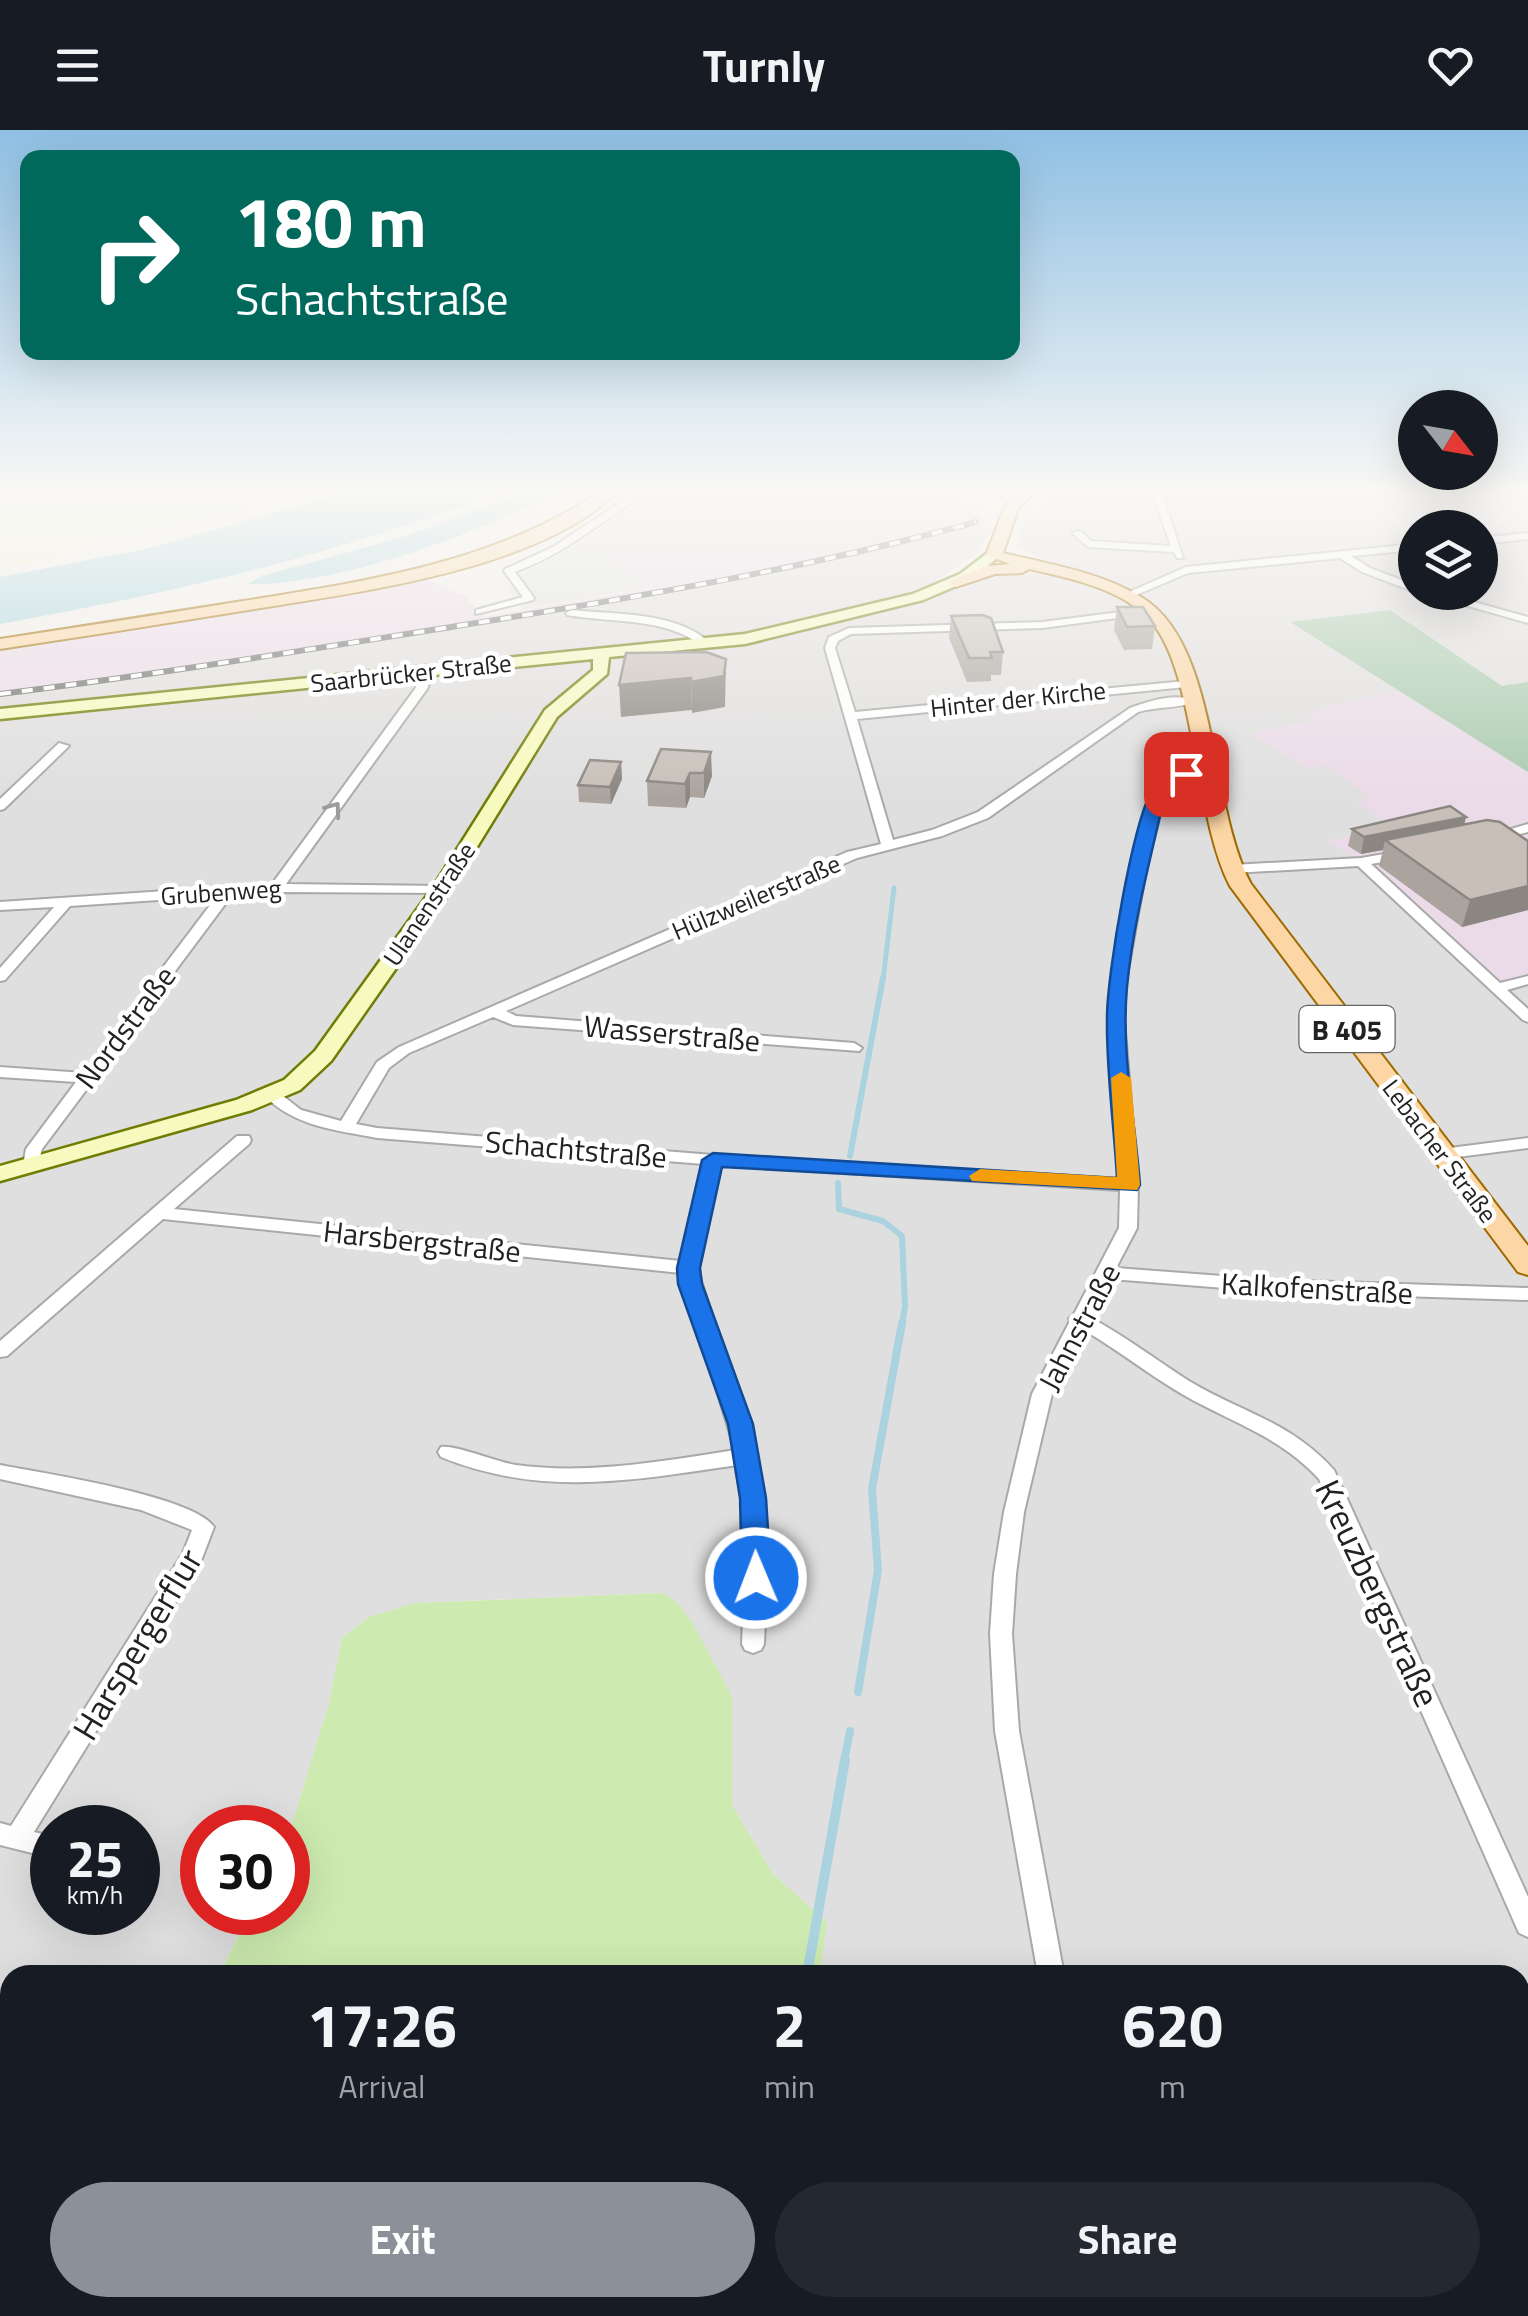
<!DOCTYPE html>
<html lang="en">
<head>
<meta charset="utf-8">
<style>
	body { margin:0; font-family:"Titillium Web",sans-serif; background:#242831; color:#f1f3f6; height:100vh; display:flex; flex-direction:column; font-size:38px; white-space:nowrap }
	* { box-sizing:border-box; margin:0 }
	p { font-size:32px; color:#9ea1a6 }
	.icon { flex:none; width:55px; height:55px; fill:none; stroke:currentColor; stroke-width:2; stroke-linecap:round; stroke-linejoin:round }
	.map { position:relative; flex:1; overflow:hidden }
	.side { position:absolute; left:0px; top:1835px; width:1530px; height:352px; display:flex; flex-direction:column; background:#171b24; border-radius:30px 30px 0 0; box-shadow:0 10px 40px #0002 }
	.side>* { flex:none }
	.guide { position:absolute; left:20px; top:20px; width:1000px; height:210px; border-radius:20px; box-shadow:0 10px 40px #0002; background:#00695c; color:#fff; overflow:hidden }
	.needle { width:65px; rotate:121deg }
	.buttons { position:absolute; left:1398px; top:260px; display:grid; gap:20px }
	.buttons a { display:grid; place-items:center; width:100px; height:100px; border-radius:50%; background:#171b24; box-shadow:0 10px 40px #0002; font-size:50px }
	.speed { position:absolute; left:30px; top:1675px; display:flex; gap:20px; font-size:50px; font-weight:700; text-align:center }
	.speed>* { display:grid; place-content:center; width:130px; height:130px; border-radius:50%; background:#171b24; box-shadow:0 10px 40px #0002; line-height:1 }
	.speed small { font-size:25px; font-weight:400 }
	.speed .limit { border:15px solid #d22; background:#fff; color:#111 }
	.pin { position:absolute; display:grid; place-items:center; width:85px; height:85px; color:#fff; margin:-42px; border-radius:20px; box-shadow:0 5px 15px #0006 }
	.me { position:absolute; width:110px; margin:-55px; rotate:359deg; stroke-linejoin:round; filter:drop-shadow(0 0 8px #0008) }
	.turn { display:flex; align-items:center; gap:35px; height:210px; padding:0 50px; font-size:45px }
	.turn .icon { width:130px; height:130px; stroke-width:2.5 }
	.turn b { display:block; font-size:70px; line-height:85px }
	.eta { display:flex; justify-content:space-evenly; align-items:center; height:170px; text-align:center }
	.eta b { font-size:60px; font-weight:700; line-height:70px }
	.primary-button { display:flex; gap:20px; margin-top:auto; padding:20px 50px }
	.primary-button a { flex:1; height:115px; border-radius:60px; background:#8c9099; color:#fff; font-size:40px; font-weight:700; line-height:115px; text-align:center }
	.primary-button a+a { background:#242831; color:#f1f3f6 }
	header { display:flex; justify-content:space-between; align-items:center; height:130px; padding:0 50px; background:#171b24; font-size:45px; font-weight:700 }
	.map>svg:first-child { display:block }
	.residential { fill:#e0dfdf; fill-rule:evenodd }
	.industrial { fill:#ebdbe8 }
	.farmland { fill:#eef0d5 }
	.grass { fill:#cdebb0 }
	.cemetery { fill:#aacbaf }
	.parking { fill:#e2e2e2 }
	.water { fill:#aad3df }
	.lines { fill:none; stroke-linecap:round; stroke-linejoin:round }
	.stream-far3 { stroke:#aad3df; stroke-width:5 }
	.stream-far2 { stroke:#aad3df; stroke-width:6 }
	.stream-far1 { stroke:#aad3df; stroke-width:8 }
	.stream { stroke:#aad3df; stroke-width:10 }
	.street-casing { stroke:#a9a9a9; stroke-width:4 }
	.secondary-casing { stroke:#707d05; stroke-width:5 }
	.primary-casing { stroke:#a06b00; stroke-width:4 }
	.street { fill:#fff; fill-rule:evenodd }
	.secondary { fill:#f7fabf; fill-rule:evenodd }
	.primary { fill:#fcd6a4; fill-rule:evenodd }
	.rail-casing { stroke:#707070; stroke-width:6 }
	.rail { stroke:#fff; stroke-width:4; stroke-dasharray:11; stroke-linecap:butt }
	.wall { fill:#aba49e }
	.shaded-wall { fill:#8b8681 }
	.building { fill:#c7bfb8; stroke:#8b8681; stroke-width:2.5 }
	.oneway { stroke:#9c9c9c }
	.route { fill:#1a73e8; stroke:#114b97; stroke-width:2.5 }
	.slow { fill:#f59e0b }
	.labels { text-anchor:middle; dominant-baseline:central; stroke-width:9; stroke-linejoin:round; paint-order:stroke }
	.far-street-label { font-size:25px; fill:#222; stroke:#fff }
	.shield { fill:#fff; stroke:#646464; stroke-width:2.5 }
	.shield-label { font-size:28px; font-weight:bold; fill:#222 }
	.street-label { font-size:30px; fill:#222; stroke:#fff }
	.near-street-label { font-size:35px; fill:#222; stroke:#fff }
</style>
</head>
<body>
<header><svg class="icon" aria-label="menu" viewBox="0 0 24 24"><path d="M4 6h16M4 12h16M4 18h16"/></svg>Turnly<svg class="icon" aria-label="heart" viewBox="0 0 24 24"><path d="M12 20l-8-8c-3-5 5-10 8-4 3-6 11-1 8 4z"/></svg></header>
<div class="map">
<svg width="1528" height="2186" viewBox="0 0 1528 2186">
	<rect width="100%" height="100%" fill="#f2efe9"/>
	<!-- residential -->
	<g class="residential">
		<path d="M631,363H725L719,384L632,375L625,369Z"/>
		<path d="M1086,363H1168L1171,371L1409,384L1425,397L1415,398V462H1480V407L1528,402V2186H774V2178H1520V1845H820L826,1792L773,1744L732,1675V1566L660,1463L415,1473L369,1487L342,1508L329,1573L288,1707V1698H202V1782L250,1783L219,1845H10V2178H350L358,2186H0V566L209,538L722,455L986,394L991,400L980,421L934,453L960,460L994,443L1022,441L1048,446L1064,437L1016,418L1023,388L1033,389L1060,372ZM52,1698H138V1782H52Z"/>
	</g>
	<!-- industrial -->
	<g class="industrial">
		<path d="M725,363H960L962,374L980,380L986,394L722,455L209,538L0,566V521L426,449L465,466L485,487L656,457L585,410L632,375L719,384Z"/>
		<path d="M1168,363H1528V402L1480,407V398L1425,397L1409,384L1170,371Z"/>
		<path d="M1397,561L1528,642V846L1500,852L1375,740L1328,711L1390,697L1357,671L1369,666L1326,635L1309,639L1251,603L1315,590L1307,582Z"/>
	</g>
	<!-- farmland -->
	<path class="farmland" d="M0,363H297L246,379L111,405L64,423L0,438Z"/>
	<!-- grass -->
	<g class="grass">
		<path d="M661,1463L676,1471L692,1492L732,1566V1675L773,1744L827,1792L820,1845H219L250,1783L288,1782V1707L329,1573L342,1508L369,1487L415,1473Z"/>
		<path d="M350,2178H774V2186H358Z"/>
	</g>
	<!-- cemetery -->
	<path class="cemetery" d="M1390,480L1502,556L1528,552V642L1290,492Z"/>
	<!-- parking -->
	<path class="parking" d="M586,410L657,456L523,479L508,459L517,447Z"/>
	<!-- water -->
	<g class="water">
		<path d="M344,363H490C454,382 413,393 374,405C251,445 127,471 0,494V447L146,419Z"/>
		<path d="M522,363H557C477,403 338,456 248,454L262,446L399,408Z"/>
	</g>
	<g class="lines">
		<!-- stream-far3 -->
		<path class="stream-far3" d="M883,850L894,758"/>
		<!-- stream-far2 -->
		<g class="stream-far2">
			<path d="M850,1026L883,848"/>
			<path d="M838,1053L839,1079L883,1091L902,1106L905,1176L902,1195"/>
		</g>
		<!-- stream-far1 -->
		<g class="stream-far1">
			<path d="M858,1562L878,1440L872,1359L902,1193"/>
			<path d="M844,1632L850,1601"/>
		</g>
		<!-- stream -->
		<g class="stream">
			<path d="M807,1845L845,1630"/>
			<path d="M616,2186L620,2178"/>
		</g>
		<!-- street casing -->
		<g class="street-casing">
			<g id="street">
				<path d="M1008,363L1001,367L996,364L997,363Z"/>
				<path d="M1152,363H1162L1183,428H1177L1174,422L1088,417L1072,403L1080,401L1091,411L1171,416Z"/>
				<path d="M629,367L634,370L632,372C594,398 559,426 515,442L534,468L533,470L476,484V480L523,467L504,441L505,439L553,417Z"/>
				<path d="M1528,403V409L1480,414V408Z"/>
				<path d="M1415,414V420L1351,426L1370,438L1415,455V462L1362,442L1340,428L1188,443L1129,468L1120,466L1186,437Z"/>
				<path d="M1419,462H1438L1528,487V493Z"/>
				<path d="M571,480C615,485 678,481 711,514L702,516C666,487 611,493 567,485L566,483Z"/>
				<path d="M1136,480L1141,483L1140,485L1042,498L851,504L838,511L835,518L855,582L1186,551L1192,554L1186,557L857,589L893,710L932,700L978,682L1130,578C1149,571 1177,562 1196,571C1180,579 1157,576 1138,582L988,688L942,706L857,728L506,881L516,886L854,913L862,918L859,921L513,895L493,887L409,923L389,938L356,994L377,998L713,1025L1120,1049L1108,890L1111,857L1139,701L1159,651L1172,643L1208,639V645L1176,650L1169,656L1153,701L1125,857L1124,890L1138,1055L1137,1098L1116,1138L1275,1150L1528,1158V1170L1275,1162L1111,1149L1091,1188C1125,1206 1156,1230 1189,1251C1242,1283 1290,1291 1334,1340L1528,1767V1807L1519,1803L1319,1349C1280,1306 1230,1292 1182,1264C1148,1244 1118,1220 1084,1200L1052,1264L1024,1382L1016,1444L1012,1504L1019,1601L1064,1845H1038L995,1601L990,1504L994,1444L1004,1382L1032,1264L1070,1191L1069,1189L1074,1184L1119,1098L1120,1060L720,1035L697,1138L757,1326L768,1417L764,1514L761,1520L753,1523L745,1520L742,1514L746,1417L738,1335C634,1350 542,1368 441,1327L438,1322L441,1317C453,1314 497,1332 516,1335C588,1345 664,1331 735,1320L681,1143L163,1089L7,1226L0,1227V1211L237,1006H249L251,1010L249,1014L174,1079L681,1131L704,1034L377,1008C337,1000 294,997 264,965L266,962H278L301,980L341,991L377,932L399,917L847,722L881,714L825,518L829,507L849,498L1042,492Z"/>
				<path d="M424,540L434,542L427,559L286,754L441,756L446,757V763L276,762L232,765L42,1019L37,1039H25L23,1035L26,1019L76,952L0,947V937L83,943L217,766L70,776L5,850L0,851V838L54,777L0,780V772L272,754L415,559Z"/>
				<path d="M59,613L69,616L4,679L0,680V669Z"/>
				<path d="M1528,694V702L1495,710L1488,706Z"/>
				<path d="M1401,721L1408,725L1406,728L1371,734L1500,853L1528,846V854L1507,860L1528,879V892L1523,890L1358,736L1232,743L1225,739L1232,735L1361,728Z"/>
				<path d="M1528,1008V1018L1442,1029L1434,1024L1442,1019Z"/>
				<path d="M0,1335C42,1343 194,1366 214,1397L201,1431L34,1702L52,1706V1728L0,1715V1693L11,1696L183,1423L192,1400L141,1380L0,1349Z"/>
				<path d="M1024,2178H1054L1053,2186H1023Z"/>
			</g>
		</g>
		<!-- secondary casing -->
		<g class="secondary-casing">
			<path id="secondary" d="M989,422L1001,425L970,450L923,470L745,514L609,527L607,544L557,587L448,764L331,931L300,960L252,980L0,1051V1036L236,970L284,950L315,921L432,759L545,580L593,540V529L0,589V579L745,504L913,464L960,444Z"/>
		</g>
		<!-- primary casing -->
		<g class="primary-casing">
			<g id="primary">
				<path d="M599,363H616C535,442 350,463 242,481C161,494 81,507 0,519V509C81,497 162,484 243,471C367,451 492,433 599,363Z"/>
				<path d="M1018,363H1033L1018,379L1003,423C1049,434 1099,442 1141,467C1220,514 1208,675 1251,754L1528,1116V1145L1518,1142L1230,756C1193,685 1196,536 1148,488C1119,458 1069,448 1029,439L1022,443L995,444L956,457L948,452L987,436L1010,434L986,425L1004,378Z"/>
			</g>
		</g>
		<!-- street -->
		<use href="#street" class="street"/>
		<!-- secondary -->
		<use href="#secondary" class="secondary"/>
		<!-- primary -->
		<use href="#primary" class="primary"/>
		<!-- rail casing -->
		<g class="rail-casing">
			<g id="rail">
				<path d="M1052,367L1065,363"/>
				<path d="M0,564C153,545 305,520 457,496C632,468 805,439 976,392"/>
			</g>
		</g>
		<!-- rail -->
		<use href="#rail" class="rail"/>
	</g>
	<!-- wall -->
	<g class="wall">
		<path d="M1117,477L1155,496L1152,519L1124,520L1114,500Z"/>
		<path d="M951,486L1003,522L1001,545H991V551L967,552L949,508Z"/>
		<path d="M661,619L712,646L704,668L690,667L686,678L648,676L647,651Z"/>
		<path d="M621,632L622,649L611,674L579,672L578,655Z"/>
		<path d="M1464,695L1528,711V780L1462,797L1379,736L1383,720L1361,724L1348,716L1352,699Z"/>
	</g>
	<!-- shaded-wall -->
	<g class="shaded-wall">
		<path d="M726,529L725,577L692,583L691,552Z"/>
		<path d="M691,548L692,580L621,587L619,555Z"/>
		<path d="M711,622L712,646L704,668V643Z"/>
		<path d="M621,632L622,649L611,674L610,657Z"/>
		<path d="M690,643V667L686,678L685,654Z"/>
		<path d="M1466,687L1462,704L1385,710L1383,720L1361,724L1364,707Z"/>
		<path d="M1528,756V780L1462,797L1470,770Z"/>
	</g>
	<!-- building -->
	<g class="building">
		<path d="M1117,477H1143L1155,496L1127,497Z"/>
		<path d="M982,485L991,488L1003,522H990L992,528H969L951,486Z"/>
		<path d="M706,522L726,529L724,546L691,552V548L619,555L626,523Z"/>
		<path d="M661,619L711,622L704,643H690L685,654L647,651Z"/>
		<path d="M590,630L621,632L610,657L578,655Z"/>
		<path d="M1450,676L1466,687L1364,707L1352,699Z"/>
		<path d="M1487,690L1500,692L1528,711V756L1470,770L1385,710Z"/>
	</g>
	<!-- one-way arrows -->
	<defs><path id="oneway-chevron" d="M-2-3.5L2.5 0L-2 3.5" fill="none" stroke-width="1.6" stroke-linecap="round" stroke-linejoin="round" transform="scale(2.5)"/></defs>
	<use class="oneway" href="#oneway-chevron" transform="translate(334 679) rotate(-54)"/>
	<!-- sky -->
	<linearGradient id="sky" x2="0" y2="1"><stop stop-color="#8fc0e4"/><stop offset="0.54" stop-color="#f9f8f5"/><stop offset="1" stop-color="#f9f8f5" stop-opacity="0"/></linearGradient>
	<rect width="1528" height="669" fill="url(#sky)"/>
	<!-- route -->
	<path class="route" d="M1181,640L1194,644L1170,658L1164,669C1150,731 1133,793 1127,857C1121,921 1135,991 1140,1055L1137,1060L722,1037L700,1138L702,1154L753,1294L766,1368L771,1448L766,1456L756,1459L747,1456L742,1448L740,1368L728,1294L678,1154L677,1138L702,1030L713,1023L1117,1048C1114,994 1106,940 1107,887C1107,846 1133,686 1155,655C1160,647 1172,644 1181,640Z"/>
	<!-- slow -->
	<path class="slow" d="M1121,942L1131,948L1140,1055L1137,1060L972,1051L969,1046L980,1039L1117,1047L1111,948Z"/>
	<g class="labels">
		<!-- far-street labels -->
		<g class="far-street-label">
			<text transform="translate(411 543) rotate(-6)">Saarbrücker Straße</text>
			<text transform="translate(1018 569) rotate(-6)">Hinter der Kirche</text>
			<text transform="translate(221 762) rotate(-4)">Grubenweg</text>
			<text transform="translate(756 767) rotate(-23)">Hülzweilerstraße</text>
			<text transform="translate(429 774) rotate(-56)">Ulanenstraße</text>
			<text transform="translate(1440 1021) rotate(53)">Lebacher Straße</text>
		</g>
		<!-- shield labels -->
		<rect class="shield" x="1299.5" y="876" width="95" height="46" rx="8"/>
		<g class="shield-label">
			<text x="1347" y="899">B 405</text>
		</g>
		<!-- street labels -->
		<g class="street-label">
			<text transform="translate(125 897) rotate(-53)">Nordstraße</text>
			<text transform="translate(672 903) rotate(5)">Wasserstraße</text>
			<text transform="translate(576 1019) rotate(5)">Schachtstraße</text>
			<text transform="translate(422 1111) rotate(6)">Harsbergstraße</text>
			<text transform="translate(1317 1158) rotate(3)">Kalkofenstraße</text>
			<text transform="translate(1079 1197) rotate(-62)">Jahnstraße</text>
		</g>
		<!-- near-street labels -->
		<g class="near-street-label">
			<text transform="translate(1378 1463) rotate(65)">Kreuzbergstraße</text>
			<text transform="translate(137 1514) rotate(-59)">Harspergerflur</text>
		</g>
	</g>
</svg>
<div class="buttons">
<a><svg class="needle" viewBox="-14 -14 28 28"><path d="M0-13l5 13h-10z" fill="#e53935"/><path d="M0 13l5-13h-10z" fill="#9ea1a6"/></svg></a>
<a><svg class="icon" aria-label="layers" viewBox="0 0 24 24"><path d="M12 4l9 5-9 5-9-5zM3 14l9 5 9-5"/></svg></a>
</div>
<div class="speed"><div>25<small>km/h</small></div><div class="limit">30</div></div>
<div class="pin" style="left:1186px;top:644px;background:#d93025"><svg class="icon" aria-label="arrive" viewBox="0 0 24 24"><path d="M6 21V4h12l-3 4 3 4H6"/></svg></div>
<svg class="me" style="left:756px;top:1448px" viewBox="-20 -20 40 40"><circle r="17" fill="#1a73e8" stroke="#fff" stroke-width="3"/><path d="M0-11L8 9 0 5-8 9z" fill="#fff"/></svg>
<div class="guide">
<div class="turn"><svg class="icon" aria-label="right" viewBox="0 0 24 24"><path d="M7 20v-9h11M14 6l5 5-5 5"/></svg><div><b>180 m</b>Schachtstraße</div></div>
</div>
<section class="side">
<div class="eta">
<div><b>17:26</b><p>Arrival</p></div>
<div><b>2</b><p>min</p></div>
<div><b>620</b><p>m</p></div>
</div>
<div class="primary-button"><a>Exit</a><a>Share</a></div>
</section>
</div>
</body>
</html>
